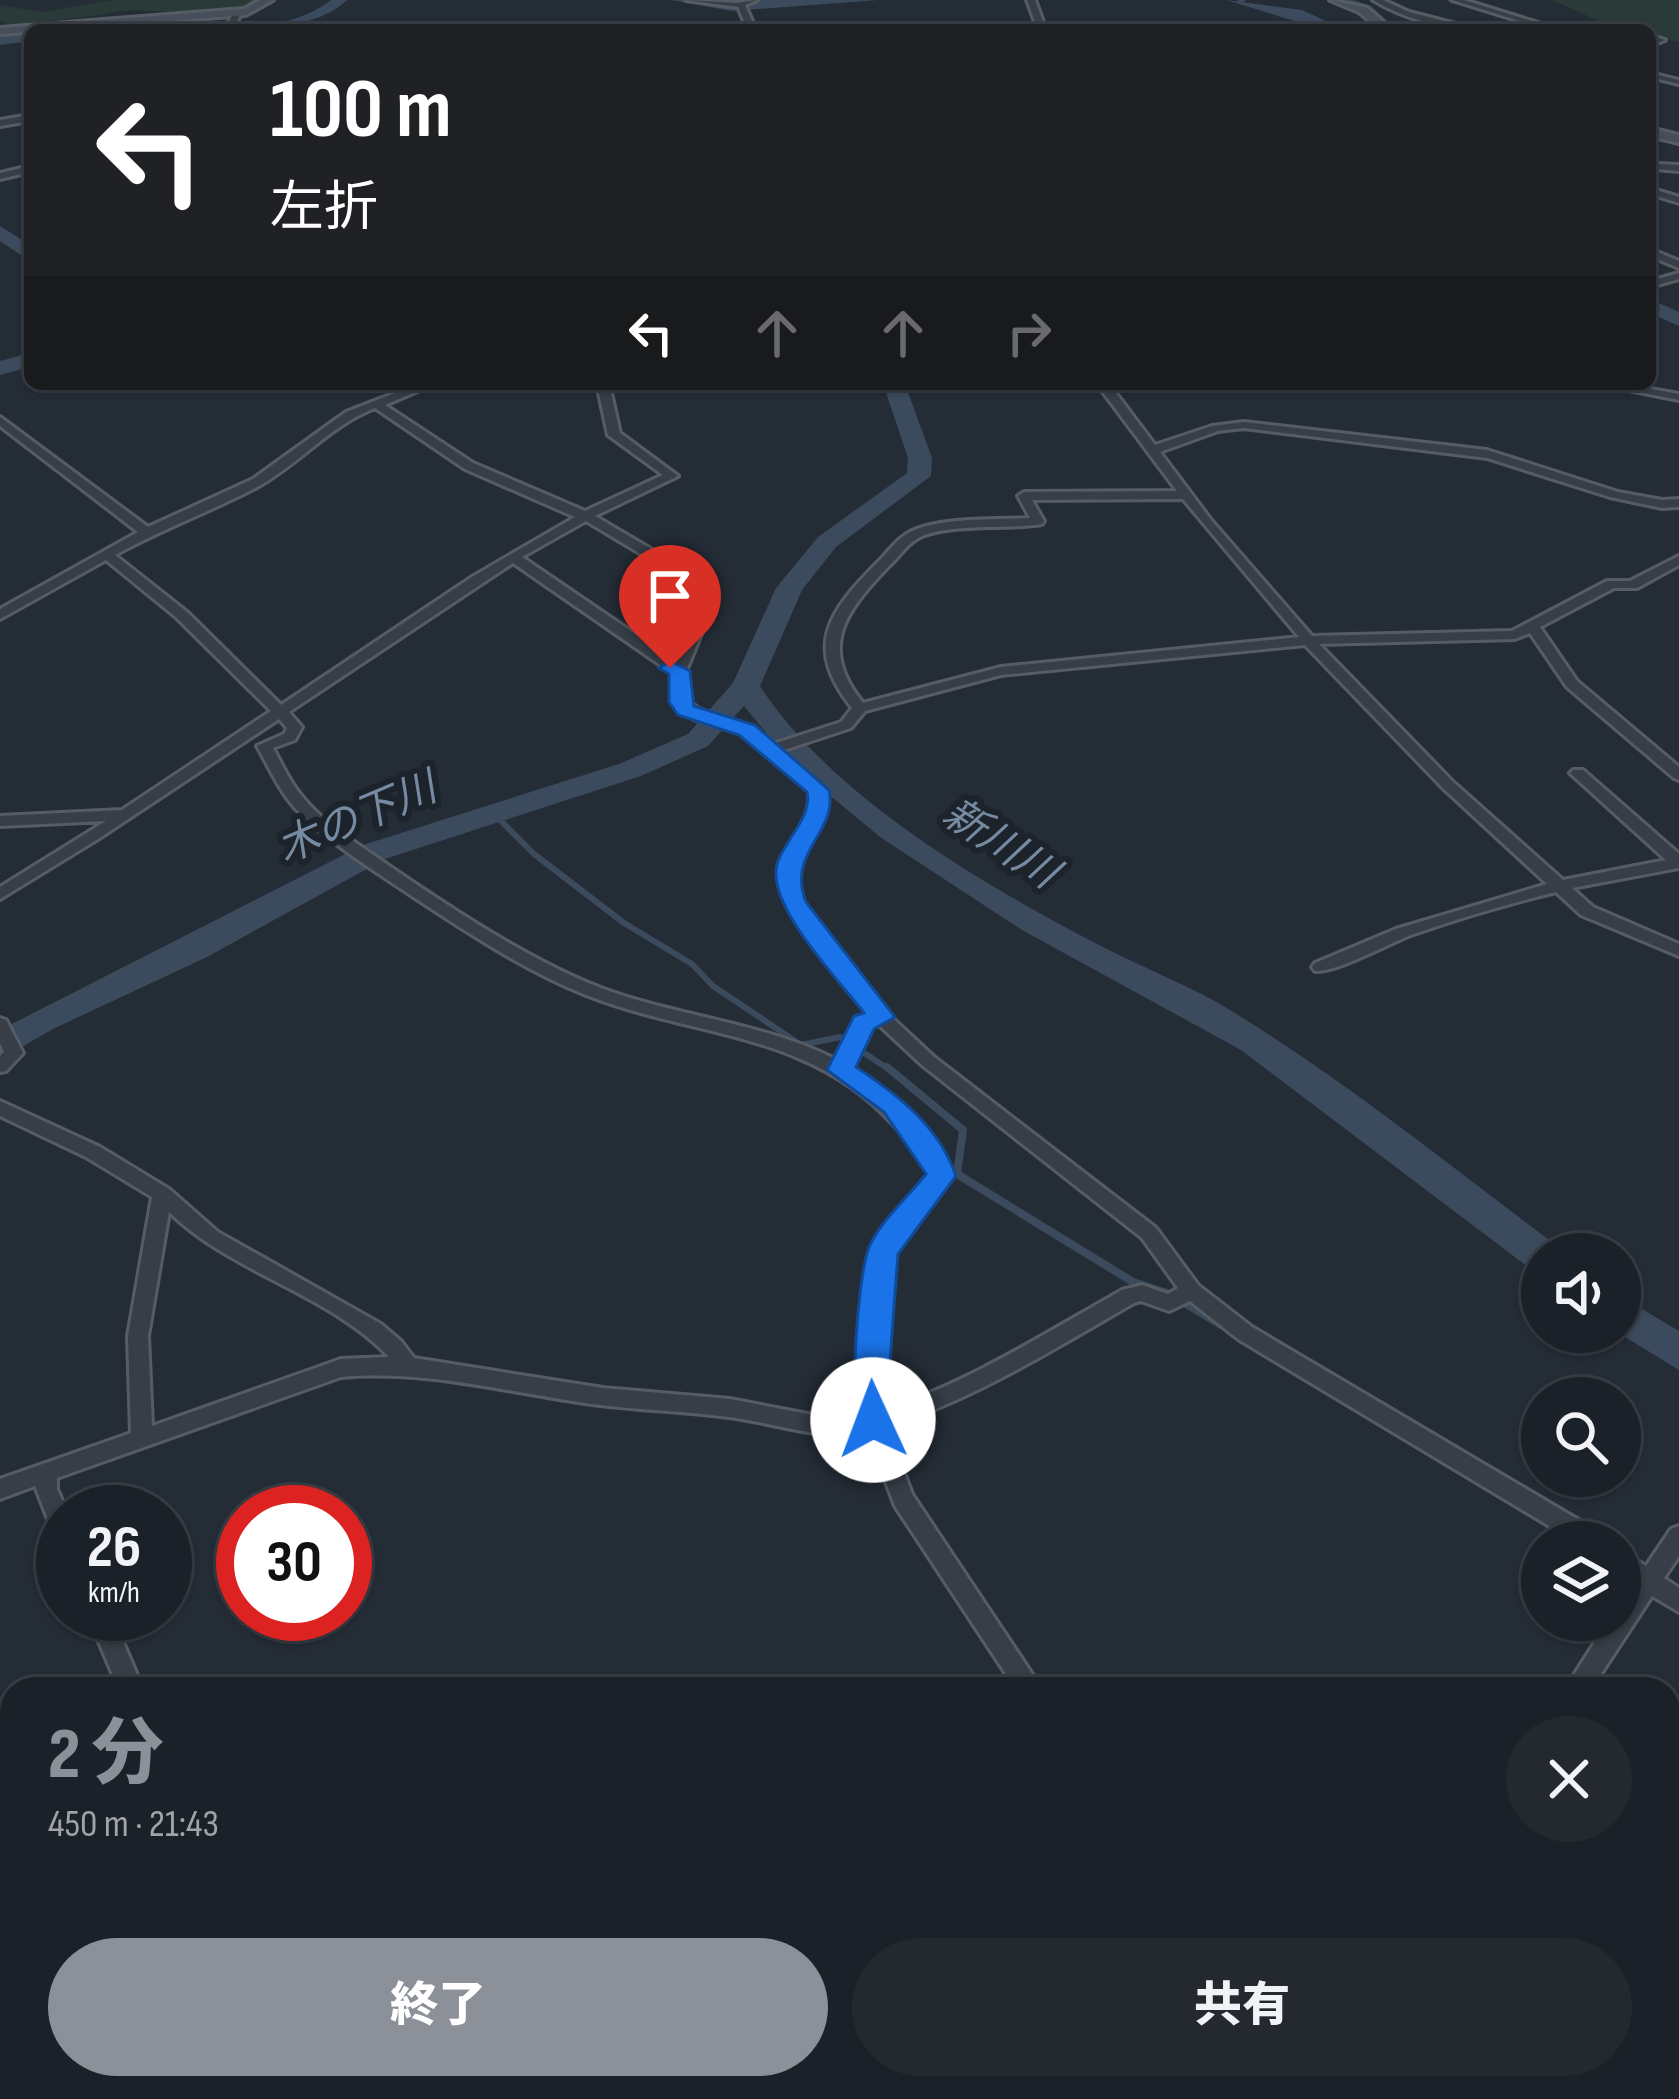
<!DOCTYPE html>
<html lang="ja">
<head>
<meta charset="utf-8">
<style>
	body { margin:0; font-family:"Sofia Sans Condensed","Noto Sans JP",sans-serif; background:#242930; color:#f1f3f6; height:100vh; display:flex; flex-direction:column; font-size:45px; white-space:nowrap }
	* { box-sizing:border-box; margin:0 }
	p { font-size:39px; color:#a0a3a8 }
	.icon { flex:none; width:66px; height:66px; fill:none; stroke:currentColor; stroke-width:2; stroke-linecap:round; stroke-linejoin:round }
	.map { position:relative; flex:1; overflow:hidden }
	.sheet { position:absolute; left:0px; top:1677px; width:1680px; height:423px; display:flex; flex-direction:column; background:#1b2128; border-radius:36px 36px 0 0; box-shadow:0 3px 9px #0004,0 0 0 3px #393e45 }
	.sheet>* { flex:none }
	.banner { position:absolute; left:24px; top:24px; width:1632px; height:366px; border-radius:18px; box-shadow:0 3px 9px #0004,0 0 0 3px #393e45; background:#202124; color:#fff; overflow:hidden }
	.controls { position:absolute; left:1521px; top:1233px; display:grid; gap:24px }
	.controls a { display:grid; place-items:center; width:120px; height:120px; border-radius:50%; background:#1b2128; box-shadow:0 3px 9px #0004,0 0 0 3px #393e45; font-size:60px }
	.speed { position:absolute; left:36px; top:1485px; display:flex; gap:24px; font-size:60px; font-weight:700; text-align:center }
	.speed>* { display:grid; place-content:center; width:156px; height:156px; border-radius:50%; background:#1b2128; box-shadow:0 3px 9px #0004,0 0 0 3px #393e45; line-height:1 }
	.speed small { font-size:30px; font-weight:400 }
	.speed .limit { border:18px solid #d22; background:#fff; color:#111 }
	.pin { position:absolute; display:grid; place-items:center; width:102px; height:102px; color:#fff; margin:-123px -51px; border-radius:50% 50% 50% 0; rotate:-45deg; box-shadow:0 0 12px #0007 }
	.pin .icon { rotate:45deg }
	.me { position:absolute; width:132px; margin:-66px; rotate:358deg; stroke-linejoin:round; filter:drop-shadow(0 0 9px #0008) }
	.turn { display:flex; align-items:center; gap:42px; height:252px; padding:0 48px; font-size:54px }
	.turn .icon { width:156px; height:156px; stroke-width:2.5 }
	.turn b { display:block; font-size:84px; line-height:102px }
	.lanes { display:flex; align-items:center; height:114px; padding:0 48px; background:#0003; justify-content:center; gap:60px; direction:ltr }
	.lanes .off { opacity:.35 }
	.round { display:grid; place-items:center; flex:none; width:126px; height:126px; border-radius:63px; background:#242930 }
	.head { display:flex; align-items:center; justify-content:space-between; height:204px; padding:0 48px }
	h1 { font-size:72px; font-weight:800; line-height:90px; color:#8c9099 }
	.action { display:flex; gap:24px; margin-top:auto; padding:24px 48px }
	.action a { flex:1; height:138px; border-radius:72px; background:#8c9099; color:#fff; font-size:48px; font-weight:800; line-height:138px; text-align:center }
	.action a+a { background:#242930; color:#f1f3f6 }
	.map>svg:first-child { display:block }
	.green { fill:#293a39 }
	.lines { fill:none; stroke-linecap:round; stroke-linejoin:round }
	.stream-far2 { stroke:#3b4b5d; stroke-width:3 }
	.stream-far1 { stroke:#3b4b5d; stroke-width:6 }
	.stream { stroke:#3b4b5d; stroke-width:8 }
	.canal { fill:#3b4b5d; fill-rule:evenodd }
	.river { fill:#3b4b5d; fill-rule:evenodd }
	.minor-casing { stroke:#555c64; stroke-width:6 }
	.secondary-casing { stroke:#555c64; stroke-width:6 }
	.minor { fill:#373e47; fill-rule:evenodd }
	.secondary { fill:#464e59; fill-rule:evenodd }
	.route { fill:#1a73e8; stroke:#114b97; stroke-width:3 }
	.labels { text-anchor:middle; dominant-baseline:central; stroke-width:12; stroke-linejoin:round; paint-order:stroke }
	.water-label { font-size:42px; font-style:italic; fill:#768ba2; stroke:#1c232b }
</style>
</head>
<body>
<div class="map">
<svg width="1679" height="2099" viewBox="0 0 1679 2099">
	<rect width="100%" height="100%" fill="#242c36"/>
	<!-- green -->
	<g class="green">
		<path d="M113,0H265C215,30 151,0 102,15L10,25L0,21V5L41,12Z"/>
		<path d="M1552,0H1679V42L1650,35V30H1619Z"/>
	</g>
	<g class="lines">
		<!-- stream-far2 -->
		<g class="stream-far2">
			<path d="M1348,0L1370,7L1395,30"/>
			<path d="M1449,0L1549,30"/>
			<path d="M1239,1L1244,0"/>
		</g>
		<!-- stream-far1 -->
		<path class="stream-far1" d="M493,813L534,854L624,923L692,964L713,986L801,1045L840,1037L890,1070"/>
		<!-- stream -->
		<path class="stream" d="M887,1067L963,1130L957,1174L1133,1282L1170,1294L1221,1325"/>
		<!-- canal -->
		<path class="canal" d="M255,0H265L244,13L0,33V27L242,8Z"/>
		<!-- river -->
		<g class="river">
			<path d="M331,0H347C300,48 132,30 63,30C78,21 101,24 118,25C182,25 278,42 331,0Z"/>
			<path d="M671,0H878L732,11Z"/>
			<path d="M1226,0L1302,10L1345,30H1324Z"/>
			<path d="M30,31V41L0,45V35Z"/>
			<path d="M0,226L30,245V261L0,241Z"/>
			<path d="M1650,299L1679,312V326L1650,313Z"/>
			<path d="M30,353V367L0,375V361Z"/>
			<path d="M883,384H905L932,458L931,476L836,547L802,590L760,686C833,799 989,888 1107,949C1148,970 1191,986 1230,1010C1345,1080 1449,1165 1556,1245L1561,1254H1542V1272L1528,1267L1241,1050L1022,930L880,837L792,764L744,706L708,746L641,776L385,859L207,957L55,1028L0,1059V1030L363,845L619,764L688,734L733,683L776,588L818,537L907,473L908,458Z"/>
			<path d="M1620,1296L1679,1331V1370L1617,1332Z"/>
		</g>
		<!-- minor casing -->
		<g class="minor-casing">
			<g id="minor">
				<path d="M686,0L736,3L757,0L745,5L756,30H748L738,7Z"/>
				<path d="M1027,0H1035L1046,30H1038Z"/>
				<path d="M1373,0H1383L1409,12L1479,30C1444,30 1403,18 1373,0Z"/>
				<path d="M1452,0H1464L1561,30H1549Z"/>
				<path d="M234,11L241,13L233,30H225Z"/>
				<path d="M1658,38L1665,40L1650,46V41Z"/>
				<path d="M1650,73L1679,80V84L1650,77Z"/>
				<path d="M30,115V121L0,126V120Z"/>
				<path d="M1658,164L1679,165V171L1655,169Z"/>
				<path d="M30,166V172L0,179V173Z"/>
				<path d="M1650,188L1679,197V203L1650,194Z"/>
				<path d="M1650,249L1679,261V268L1650,256Z"/>
				<path d="M1679,273V279L1650,287V281Z"/>
				<path d="M418,384H434L385,405L473,463L585,511L663,475L608,435L597,384H609L620,433L678,476L595,516L651,549L666,579L706,606L708,617L686,671L687,700L704,713L752,727L773,744L841,722L852,708C804,648 827,613 876,564C887,554 896,539 910,532C940,517 996,520 1030,518L1018,496L1024,492L1177,491L1097,384H1109L1155,445L1212,426L1244,422L1487,450L1618,492L1662,500L1679,499V507L1662,508L1610,497L1487,458L1244,428L1218,431L1160,452L1211,520L1312,636L1512,631L1607,581H1630L1679,556V565L1637,588H1614L1540,627L1577,681L1679,767V780L1674,778L1567,687L1530,633L1515,639L1319,644L1453,782L1563,880L1666,860L1570,773L1573,770H1583L1679,854V868L1572,888L1593,907L1679,944V956L1581,915L1556,892C1507,904 1459,918 1411,935C1388,944 1335,973 1315,971L1312,967L1315,963L1396,929L1547,884L1443,788L1305,645L1001,675L865,711L851,728L781,751L826,790C828,837 789,851 802,903L887,1013L934,1057L1156,1228L1198,1285L1252,1327L1604,1535L1608,1542H1576L1238,1339L1190,1301L1169,1311L1141,1301L1134,1303C1054,1349 976,1398 887,1427L912,1494L1042,1689H1016L895,1506L867,1432C818,1441 776,1423 729,1417C677,1410 624,1410 572,1401C494,1389 421,1370 341,1377L57,1478V1489L67,1512H63V1540L55,1537L35,1486L0,1499V1479L131,1433L128,1336L152,1197L86,1157L0,1116V1101L100,1147L169,1189L218,1232L381,1324L401,1341L414,1358L603,1388L730,1399L818,1416L862,1414L858,1374L873,1251L931,1175C923,1155 907,1140 893,1124C809,1031 695,1038 586,995C525,971 467,932 412,896C372,869 329,843 295,808C279,790 269,767 257,746L284,734L287,728L279,719L98,839L0,899V887L106,821L0,826V816L122,810L271,711L177,618L106,560L0,619V609L138,532L0,426V417L148,527L253,479L346,412ZM375,408L465,469L575,517L472,577L281,705L187,612L115,555C162,529 212,511 259,486C300,463 331,425 375,408ZM1183,499L1299,637L1001,667L863,703C818,647 845,612 888,567C899,557 908,542 922,536C956,523 1006,530 1042,524L1044,521L1032,500ZM586,521L641,554L656,584L693,608L694,617L676,662L522,557ZM513,563L672,673L675,705L694,719L742,733L810,791L807,818L782,870L781,886L786,904L870,1015L858,1019L837,1060C762,1022 678,1017 601,988C529,961 443,903 379,859C352,840 321,821 301,795C289,781 282,764 273,748L295,740L302,727L289,712ZM878,1024L922,1065L1142,1238L1178,1288L1168,1294L1142,1285L1122,1290C1044,1334 968,1383 883,1410L880,1374L893,1253L951,1176C932,1131 890,1095 851,1068L871,1027ZM169,1212C233,1274 328,1293 389,1357L341,1359L152,1426L148,1336Z"/>
				<path d="M1598,384H1623L1679,394V400Z"/>
				<path d="M0,1018L6,1020L23,1053L6,1071L0,1072V1056L4,1052L0,1043Z"/>
				<path d="M1679,1526V1556L1664,1578L1679,1588V1612L1652,1596L1591,1689H1565L1609,1620H1620V1604L1634,1584L1620,1574V1551L1646,1566L1671,1529Z"/>
				<path d="M87,1614H111L143,1689H119Z"/>
				<path d="M297,2088H326L330,2099H301Z"/>
				<path d="M1031,2088H1071L1066,2099H1026Z"/>
				<path d="M1264,2088H1294L1298,2099H1268Z"/>
			</g>
		</g>
		<!-- secondary casing -->
		<g class="secondary-casing">
			<g id="secondary">
				<path d="M260,0H273L246,15L0,34V28L244,9Z"/>
				<path d="M1330,0L1367,8L1393,30H1380L1359,12Z"/>
				<path d="M1650,128L1679,135V143L1650,136Z"/>
			</g>
		</g>
		<!-- minor -->
		<use href="#minor" class="minor"/>
		<!-- secondary -->
		<use href="#secondary" class="secondary"/>
	</g>
	<!-- route -->
	<path class="route" d="M670,661L690,671L694,706L755,725L829,790C839,832 786,851 806,902L895,1017L874,1029L856,1067C898,1095 939,1126 956,1176L898,1254L885,1429H861C848,1401 858,1281 868,1250C877,1224 909,1196 926,1174L884,1112L827,1070L854,1016L864,1013C839,980 762,902 778,861C787,838 812,816 807,792L739,735L678,715L669,702V674L659,668Z"/>
	<g class="labels">
		<!-- water labels -->
		<g class="water-label">
			<text transform="translate(357 819) rotate(-23)">木の下川</text>
			<text transform="translate(1000 844) rotate(33)">新川川</text>
		</g>
	</g>
</svg>
<div class="controls">
<a><svg class="icon" aria-label="sound" viewBox="0 0 24 24"><path d="M4 9h4l5-4v14l-5-4H4zM17 9q2 3 0 6"/></svg></a>
<a><svg class="icon" aria-label="search" viewBox="0 0 24 24"><circle cx="10" cy="10" r="6"/><path d="M15 15l6 6"/></svg></a>
<a><svg class="icon" aria-label="layers" viewBox="0 0 24 24"><path d="M12 4l9 5-9 5-9-5zM3 14l9 5 9-5"/></svg></a>
</div>
<div class="speed"><div>26<small>km/h</small></div><div class="limit">30</div></div>
<div class="pin" style="left:670px;top:668px;background:#d93025"><svg class="icon" aria-label="arrive" viewBox="0 0 24 24"><path d="M6 21V4h12l-3 4 3 4H6"/></svg></div>
<svg class="me" style="left:873px;top:1420px" viewBox="-20 -20 40 40"><circle r="19" fill="#fff"/><path d="M0-13L10 11 0 6-10 11z" fill="#1a73e8"/></svg>
<div class="banner">
<div class="turn"><svg class="icon" aria-label="left" viewBox="0 0 24 24"><path d="M17 20v-9H6M10 6l-5 5 5 5"/></svg><div><b>100 m</b>左折</div></div>
<div class="lanes"><svg class="icon" aria-label="left" viewBox="0 0 24 24"><path d="M17 20v-9H6M10 6l-5 5 5 5"/></svg><svg class="icon off" aria-label="ahead" viewBox="0 0 24 24"><path d="M12 20V5M6 11l6-6 6 6"/></svg><svg class="icon off" aria-label="ahead" viewBox="0 0 24 24"><path d="M12 20V5M6 11l6-6 6 6"/></svg><svg class="icon off" aria-label="right" viewBox="0 0 24 24"><path d="M7 20v-9h11M14 6l5 5-5 5"/></svg></div>
</div>
<section class="sheet">
<div class="head"><div><h1>2 分</h1><p>450 m · 21:43</p></div><a class="round"><svg class="icon" aria-label="close" viewBox="0 0 24 24"><path d="M6 6l12 12M18 6L6 18"/></svg></a></div>
<div class="action"><a>終了</a><a>共有</a></div>
</section>
</div>
</body>
</html>
